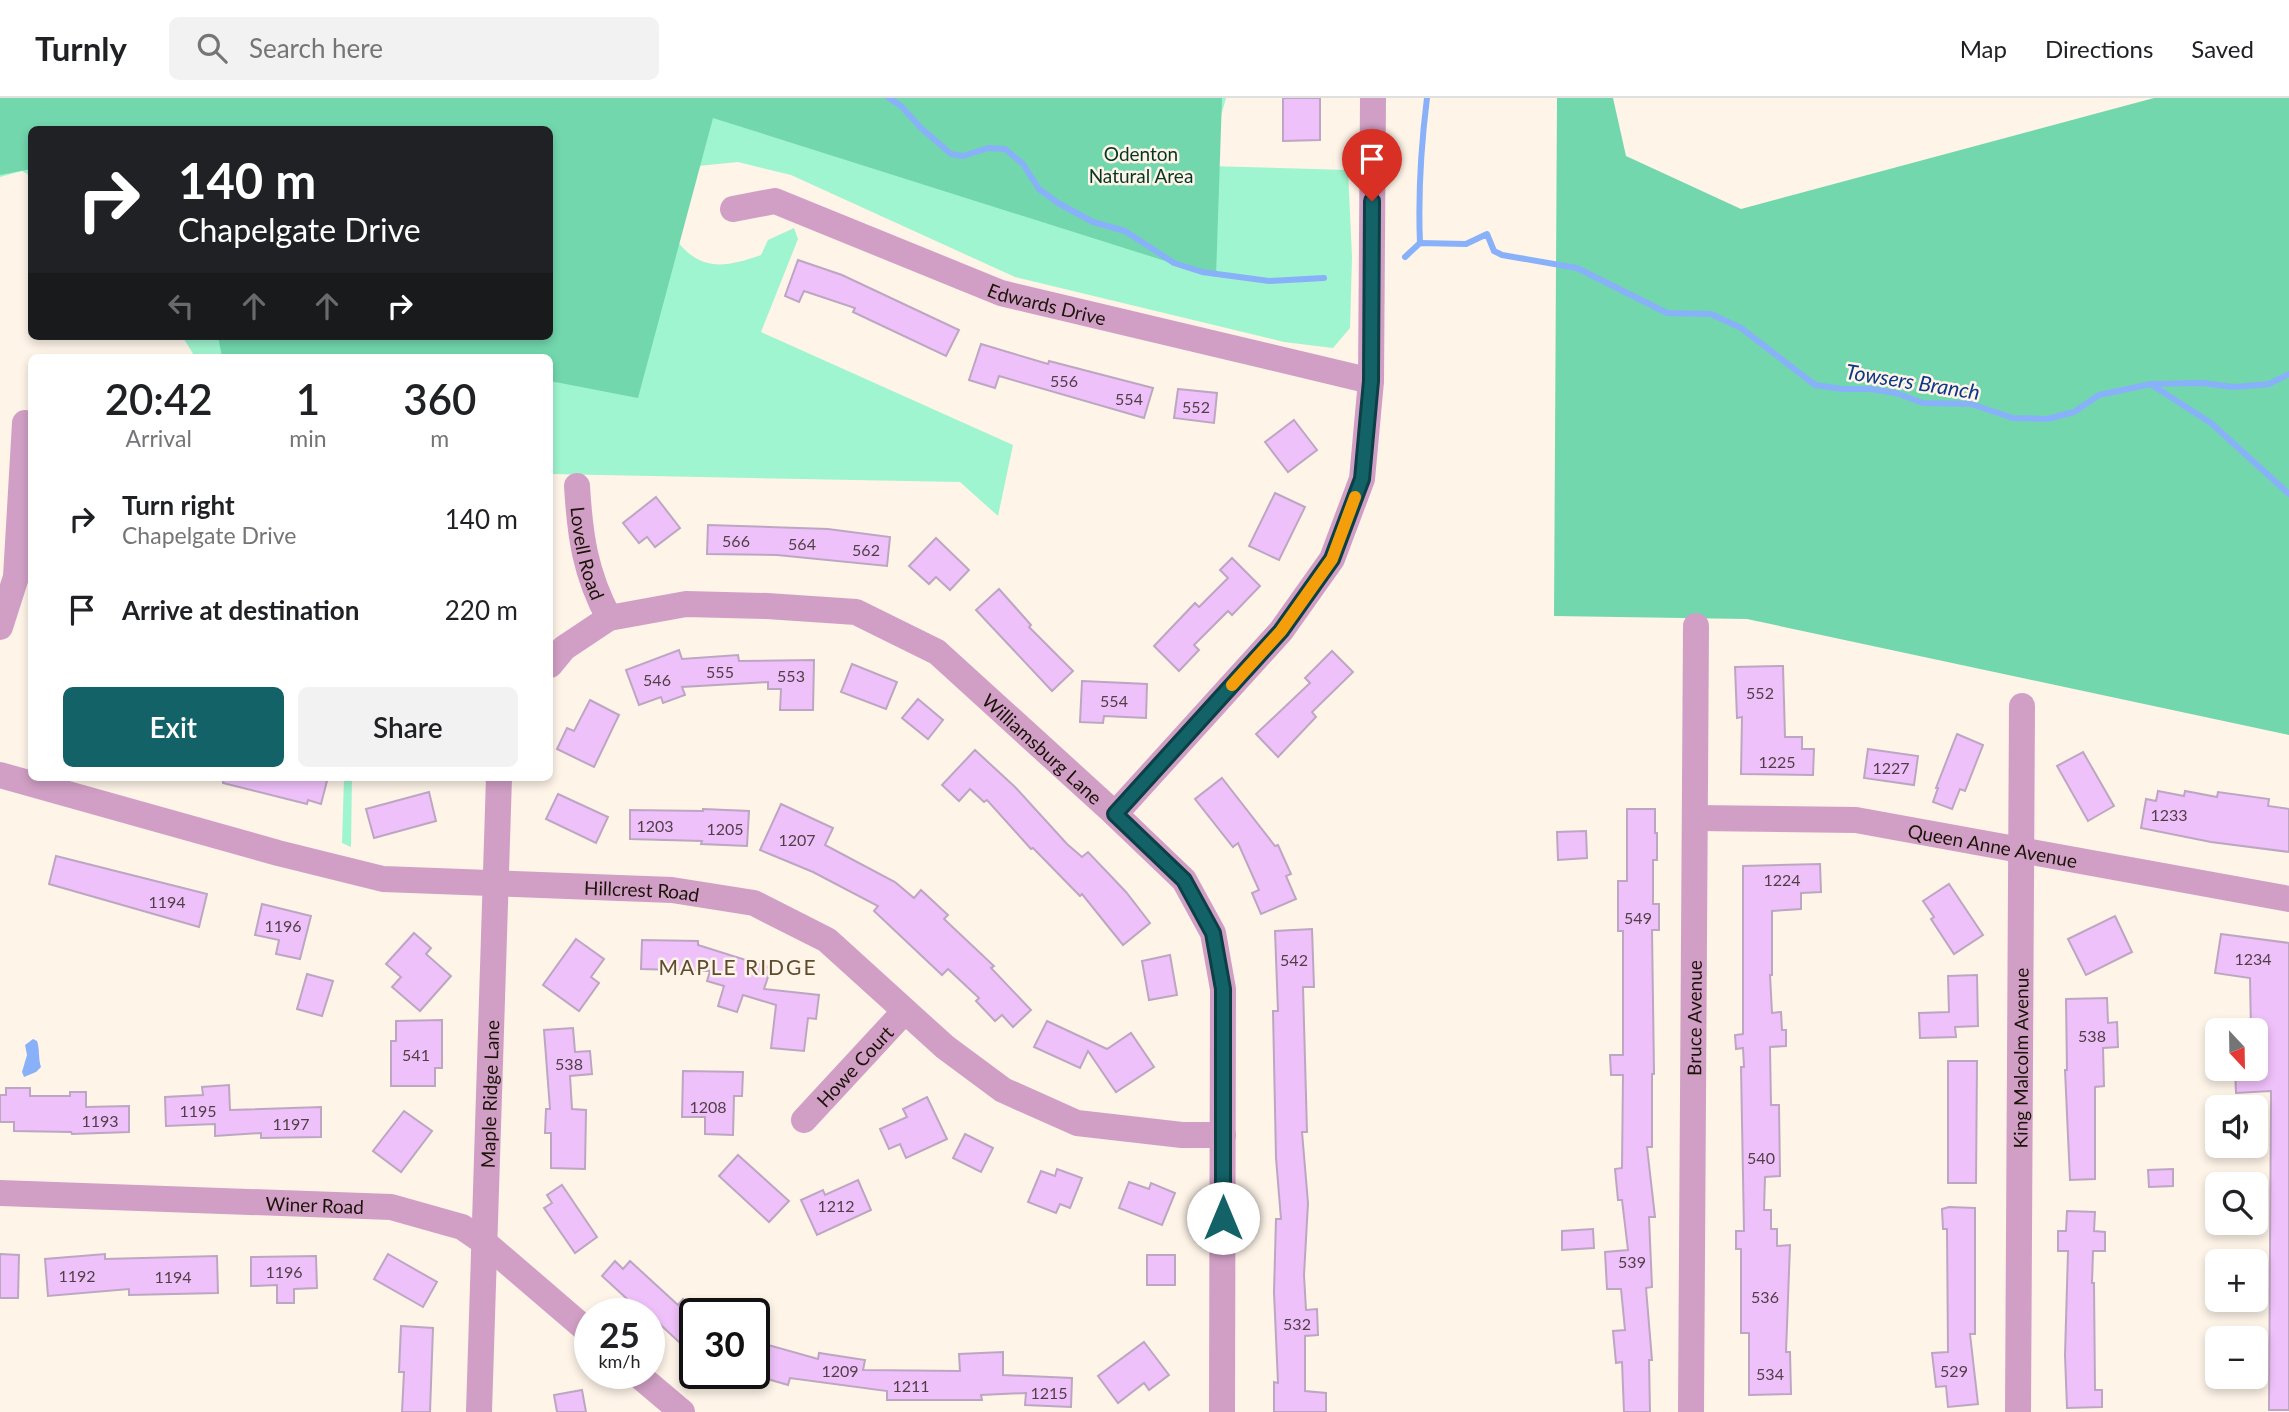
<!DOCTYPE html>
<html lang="en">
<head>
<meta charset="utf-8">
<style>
	body { margin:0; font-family:Lato,sans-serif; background:#f2f2f2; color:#202124; height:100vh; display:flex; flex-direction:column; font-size:26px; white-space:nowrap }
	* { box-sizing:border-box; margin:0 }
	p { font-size:23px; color:#757577 }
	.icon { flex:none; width:38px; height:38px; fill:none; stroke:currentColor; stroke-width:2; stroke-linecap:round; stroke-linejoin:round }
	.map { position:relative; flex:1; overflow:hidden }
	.drawer { position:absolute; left:28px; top:256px; width:525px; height:427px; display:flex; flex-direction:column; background:#fff; border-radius:10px; box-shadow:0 4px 10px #0003 }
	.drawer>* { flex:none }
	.guide { position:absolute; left:28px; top:28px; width:525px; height:214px; border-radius:10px; box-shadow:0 4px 10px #0003; background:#202124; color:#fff; overflow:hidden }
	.needle { width:46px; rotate:158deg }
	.buttons { position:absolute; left:2205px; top:920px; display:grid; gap:14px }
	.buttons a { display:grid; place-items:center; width:63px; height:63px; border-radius:10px; background:#fff; box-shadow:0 4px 10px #0003; font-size:35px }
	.speed { position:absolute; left:574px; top:1200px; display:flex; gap:14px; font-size:35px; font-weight:700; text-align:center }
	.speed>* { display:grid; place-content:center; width:91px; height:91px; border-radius:50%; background:#fff; box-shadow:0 4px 10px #0003; line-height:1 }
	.speed small { font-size:18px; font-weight:400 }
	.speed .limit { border:4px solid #111; border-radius:10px; background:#fff; color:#111 }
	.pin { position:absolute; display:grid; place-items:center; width:60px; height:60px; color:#fff; margin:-72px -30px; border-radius:50% 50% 50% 0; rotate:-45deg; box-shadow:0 0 7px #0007 }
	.pin .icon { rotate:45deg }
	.me { position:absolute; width:77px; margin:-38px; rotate:0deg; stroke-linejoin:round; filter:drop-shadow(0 0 5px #0008) }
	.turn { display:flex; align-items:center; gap:24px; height:147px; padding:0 35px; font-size:32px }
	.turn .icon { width:91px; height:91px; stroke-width:2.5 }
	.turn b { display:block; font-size:49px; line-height:60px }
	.lanes { display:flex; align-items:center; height:66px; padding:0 35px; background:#0003; justify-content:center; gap:35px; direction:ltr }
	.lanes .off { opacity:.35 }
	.eta { display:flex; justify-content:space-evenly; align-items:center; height:119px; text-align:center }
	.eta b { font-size:42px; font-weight:600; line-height:49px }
	.action { display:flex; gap:14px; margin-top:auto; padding:14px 35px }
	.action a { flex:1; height:80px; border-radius:10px; background:#126268; color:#fff; font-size:28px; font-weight:600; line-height:80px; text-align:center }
	.action a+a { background:#f2f2f2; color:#202124 }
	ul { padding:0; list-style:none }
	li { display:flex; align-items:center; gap:21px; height:91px; padding:0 35px }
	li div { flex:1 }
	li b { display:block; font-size:26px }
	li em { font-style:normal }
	header { display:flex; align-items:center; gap:42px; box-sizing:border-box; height:98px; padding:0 35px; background:#fff; border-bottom:2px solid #e0e0e0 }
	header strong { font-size:33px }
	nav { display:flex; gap:38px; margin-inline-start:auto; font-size:24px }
	.search { width:490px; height:63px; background:#f2f2f2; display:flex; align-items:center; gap:18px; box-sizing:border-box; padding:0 24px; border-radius:10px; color:#757577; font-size:26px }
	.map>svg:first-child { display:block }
	.green { fill:#9ff5cf }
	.forest { fill:#72d7ad }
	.water { fill:#89b1fa }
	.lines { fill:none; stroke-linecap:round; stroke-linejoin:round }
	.stream { stroke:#89b1fa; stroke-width:6 }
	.building { fill:#efc1fa; stroke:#bda6c2; stroke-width:2 }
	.minor { stroke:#d19fc5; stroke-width:26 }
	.route-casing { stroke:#0c4044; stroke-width:18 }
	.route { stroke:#126268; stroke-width:12 }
	.slow { stroke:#f59e0b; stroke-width:12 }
	.labels { text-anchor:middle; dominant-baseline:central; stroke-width:5; stroke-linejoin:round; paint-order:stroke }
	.number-label { font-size:16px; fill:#513f45 }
	.park-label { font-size:19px; fill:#063525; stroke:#fef4e8 }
	.street-label { font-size:19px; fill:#1c1409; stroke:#fef4e8 }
	.water-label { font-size:21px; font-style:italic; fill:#0d3789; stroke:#fef4e8 }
	.neighbourhood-label { font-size:21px; letter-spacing:2px; fill:#5f4b30; stroke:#fef4e8 }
</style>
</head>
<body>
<header>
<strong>Turnly</strong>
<div class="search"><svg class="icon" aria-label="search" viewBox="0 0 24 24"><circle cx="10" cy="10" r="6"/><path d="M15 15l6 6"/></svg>Search here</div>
<nav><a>Map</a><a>Directions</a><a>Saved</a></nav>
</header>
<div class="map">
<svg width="2289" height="1314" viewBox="0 0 2289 1314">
	<rect width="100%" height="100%" fill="#fef4e8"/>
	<!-- green -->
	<g class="green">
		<path d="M0,0H1226L1207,68L1348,72L1352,159L1350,230L1333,250L1284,244L1015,179L791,77L738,64L698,68L674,139C699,174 724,170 761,157L768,142L794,130L798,141L761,234L1013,347L998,418L960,384L550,376V259H195L182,238H550V32H32L31,78L22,73L0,79Z"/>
		<path d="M344,679H352L351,749L342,745Z"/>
	</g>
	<!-- forest -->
	<g class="forest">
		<path d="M0,0H1222L1216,179L713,20L638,300L550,283V259H222L218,238H550V32H32L31,71L0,77Z"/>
		<path d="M1557,0H1613L1626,58L1741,111L2154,0H2289V637L1747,521L1554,518Z"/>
	</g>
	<!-- water -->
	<path class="water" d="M33,941L37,943C40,951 38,960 41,969L36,974L24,979L22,974L27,957L25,947Z"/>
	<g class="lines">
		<!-- stream -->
		<g class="stream">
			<path d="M889,0L901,8L921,30L951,56L963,58L988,50L1005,51L1023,66L1039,91L1058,105L1093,124L1125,133L1174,165L1202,174L1269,183L1324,180"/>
			<path d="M1420,145C1418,97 1421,48 1427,0"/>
			<path d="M1405,159L1420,145L1466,146L1487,136L1494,153L1502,157L1577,170L1667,215L1711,216L1741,230L1815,287L1842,291H1870L1896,295L1923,305L1971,306L2013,320L2047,321L2074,314L2099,297L2151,286L2202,285L2234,289L2269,286L2289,276"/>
			<path d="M2152,287L2211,325L2289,396"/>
		</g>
	</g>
	<!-- building -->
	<g class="building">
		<path d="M1283,0H1320V42L1283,43Z"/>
		<path d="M798,162L842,177L959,232L946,258L853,214L855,210L804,193L799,204L785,198Z"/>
		<path d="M981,246L1048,266L1049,263L1153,290L1144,320L999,278L995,290L969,282Z"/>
		<path d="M1178,291L1217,295L1214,325L1174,320Z"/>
		<path d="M1294,322L1317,352L1288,374L1265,344Z"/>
		<path d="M1275,395L1305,409L1279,462L1249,448Z"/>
		<path d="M656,399L680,430L655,449L647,439L639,445L623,425Z"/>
		<path d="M708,427L828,431L890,439L887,468L777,457L707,456Z"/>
		<path d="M936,440L969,472L950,492L936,479L929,486L909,468Z"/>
		<path d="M1232,460L1260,488L1232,517L1228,513L1194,547L1199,552L1179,573L1154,548L1195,505L1199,509L1228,480L1220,472Z"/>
		<path d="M999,491L1031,527L1029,529L1073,573L1052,593L976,512Z"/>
		<path d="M679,552L682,561L738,557L739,563L814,562L813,612H780L781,591H768V584L682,589L685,597L663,605L661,599L639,607L626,572Z"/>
		<path d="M1332,553L1353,574L1312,614L1316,619L1278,659L1256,636L1310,585L1305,580Z"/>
		<path d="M852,566L897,584L886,611L841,594Z"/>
		<path d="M1783,568L1785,639H1802V651H1814L1813,677L1741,676L1742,619L1737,620L1735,569Z"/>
		<path d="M1082,583L1147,586L1146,620L1104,618L1103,625L1080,624Z"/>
		<path d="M918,601L943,622L928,641L902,620Z"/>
		<path d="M590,602L619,617L594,669L557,651L567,630L574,633Z"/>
		<path d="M1957,636L1983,647L1965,693L1960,691L1952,711L1933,704L1938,690H1936Z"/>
		<path d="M1868,651L1918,658L1914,687L1864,680Z"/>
		<path d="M975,652L1015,689L1067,746L1082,759L1088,754L1126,794L1150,825L1123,847L1082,796L1080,798L1033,750L1031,751L987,702L984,704L970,691L959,703L942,687Z"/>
		<path d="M2083,654L2114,708L2088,723L2057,668Z"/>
		<path d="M224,679H328L321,706L308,702L307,706L223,685Z"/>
		<path d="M1222,680L1275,748L1278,747L1291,776L1286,778L1296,801L1261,816L1252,795L1259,792L1238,745L1233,749L1195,701Z"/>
		<path d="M2158,693L2184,698L2185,693L2217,699L2218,694L2269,701L2268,708L2289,711V754L2211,744L2141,730L2146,701L2156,703Z"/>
		<path d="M429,694L436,723L374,740L366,711Z"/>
		<path d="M558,696L608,719L596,745L546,721Z"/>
		<path d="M781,706L833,730L825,747L895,784L914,800L921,792L948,817L944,821L994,868L991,870L1031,912L1013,929L1002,917L995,923L976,903L979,900L948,871L942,877L874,813L878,808L813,774L760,752Z"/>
		<path d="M703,711L749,713L747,748L701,746L702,743L630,741V712L703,713Z"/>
		<path d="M1627,711H1655V735H1657V762H1653V806H1659V832H1652L1654,976H1652V1049H1647L1655,1119H1649L1652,1189L1646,1190L1652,1262H1649L1650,1314H1624L1622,1264L1616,1265L1613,1233L1625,1232L1621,1191H1607L1605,1154L1628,1152L1622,1102H1618L1615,1071L1622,1070L1623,977H1611L1610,957H1623V833H1618V783H1627Z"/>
		<path d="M1586,733L1587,760L1558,762L1557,734Z"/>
		<path d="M56,758L207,796L199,829L49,786Z"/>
		<path d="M1820,766L1821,794L1801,795V811L1772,813V877H1770L1772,915L1781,914L1782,932H1786V948L1770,949L1771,1007H1779L1780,1078L1765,1079L1764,1112H1771V1131H1777V1148L1790,1147L1786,1254H1790L1791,1296L1749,1297V1235H1741V1151H1736V1133H1744L1741,969H1744L1743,950L1736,951L1735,937L1743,936V768Z"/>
		<path d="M1949,786L1983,837L1954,856L1931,821L1934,819L1923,803Z"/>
		<path d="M262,806L311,818L300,861L276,856L279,842L255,837Z"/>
		<path d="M2115,818L2132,854L2086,877L2068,841Z"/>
		<path d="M1312,831L1314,889H1303L1307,1034H1302L1308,1105L1304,1177L1306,1212L1317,1211L1318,1237L1305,1238V1293L1326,1295V1314H1274V1284L1278,1285L1274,1194L1276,1121H1281L1276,1060L1273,913H1278L1275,833Z"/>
		<path d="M414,835L431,850L426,856L451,878L420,913L392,889L401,879L386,866Z"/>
		<path d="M2221,836L2289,845V1312H2269L2271,993L2236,995L2235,971H2256V933H2251L2250,880L2215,875Z"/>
		<path d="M576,841L604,861L591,879L599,885L579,913L543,887Z"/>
		<path d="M642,842L698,843V847L771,870L764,891L819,897L816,921L808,920L804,953L771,950L776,907L743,897L737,914L718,908L724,888L707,883L710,873L641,871Z"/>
		<path d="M1170,857L1177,897L1149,902L1142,863Z"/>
		<path d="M307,876L333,883L322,918L297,911Z"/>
		<path d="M1977,877L1978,928L1955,929L1956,939L1920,940L1919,915L1949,914L1948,878Z"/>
		<path d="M2107,900L2108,925L2117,924L2118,949L2103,950L2104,988L2095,989V1081L2070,1082L2065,972H2067L2066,901Z"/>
		<path d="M442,922V970H435V988H391V943H396V923Z"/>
		<path d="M1047,923L1107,951L1131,935L1154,969L1116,994L1088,953L1080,970L1034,949Z"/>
		<path d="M573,930L575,954L590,953L592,976L570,978L572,1011L586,1012L585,1071L551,1070V1035H545L546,1011H550L544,932Z"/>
		<path d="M1948,963H1977L1976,1085H1948Z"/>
		<path d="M683,973L743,974L742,998H734L733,1037L705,1036V1019H682Z"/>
		<path d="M229,987L230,1012L321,1009V1039L261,1040V1035L215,1038V1026L166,1028L165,999L203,997L202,989Z"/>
		<path d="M6,990H30V998H70V994H86V1009L129,1008V1034L72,1036L71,1034L14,1033V1024H0V997H6Z"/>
		<path d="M927,999L947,1041L906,1060L900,1046L889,1051L880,1031L907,1019L903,1011Z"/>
		<path d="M404,1013L432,1033L401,1074L373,1053Z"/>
		<path d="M965,1036L993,1050L981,1074L953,1060Z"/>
		<path d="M738,1057L789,1103L769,1124L719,1078Z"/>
		<path d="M1057,1071L1082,1080L1070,1110L1060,1106L1056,1115L1028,1104L1041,1073L1055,1078Z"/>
		<path d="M2173,1071V1088L2149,1089L2148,1072Z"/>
		<path d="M858,1082L871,1112L817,1137L801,1102L823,1092L825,1097Z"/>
		<path d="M1129,1084L1149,1091L1151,1085L1175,1095L1162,1127L1119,1110Z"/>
		<path d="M562,1087L597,1139L575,1155L544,1110L552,1105L547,1097Z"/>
		<path d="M1949,1109L1975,1110V1236H1970L1978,1306L1948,1309L1946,1288L1936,1289L1932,1255L1948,1254L1947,1131H1943L1942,1111Z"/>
		<path d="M2067,1113L2095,1114L2094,1133L2105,1134V1153H2093L2092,1185H2094L2095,1292H2102V1309L2067,1310L2065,1257L2068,1153H2058V1133H2066Z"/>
		<path d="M1593,1131L1594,1150L1562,1152V1133Z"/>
		<path d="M0,1156L19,1157L18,1200H0Z"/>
		<path d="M105,1156V1161L217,1158L218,1195L129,1197V1191L48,1198L45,1161Z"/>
		<path d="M388,1156L437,1184L423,1209L374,1181Z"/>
		<rect x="1147" y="1157" width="28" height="30"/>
		<path d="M316,1158L317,1190L294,1191V1205H277V1187L251,1188V1159Z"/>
		<path d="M615,1163L623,1171L630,1163L678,1207L683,1201L695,1211V1259L649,1216L641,1209L638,1211L602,1178Z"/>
		<path d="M401,1228L433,1230L430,1314H402L404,1274H399Z"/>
		<path d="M754,1243L818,1261L819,1255L865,1262L863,1272L960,1273L959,1256L1003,1254V1277L1072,1280L1071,1309L1025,1307L1026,1295L981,1297L982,1302H887V1293L790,1280L788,1287L754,1277Z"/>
		<path d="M1144,1244L1169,1277L1149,1292L1144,1285L1118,1305L1098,1278Z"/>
		<path d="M582,1292L586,1314H557L554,1297Z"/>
	</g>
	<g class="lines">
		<!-- minor -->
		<g class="minor">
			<path id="s1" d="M733,111L775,103L1001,195L1371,283"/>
			<path id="s2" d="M577,388C580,438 585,475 609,520"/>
			<path d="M0,529L16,479L25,325"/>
			<path id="s3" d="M550,567L564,550L609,520L686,506L767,508L856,514L937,554L1115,716L1184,782L1213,835L1223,891L1222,1314"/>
			<path id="s4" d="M0,677L278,755L383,781L672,792L754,805L827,842L945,949L1003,992L1077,1025L1182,1037H1223"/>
			<path d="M1115,716L1281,533L1332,461L1362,381L1371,283L1373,0"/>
			<path id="s5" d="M1696,720L1856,722L2289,801"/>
			<path id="s6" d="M804,1022L905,913"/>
			<path id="s7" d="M0,1095L391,1109L462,1129L484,1144L590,1235"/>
			<path d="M637,1276L682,1314"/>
			<path id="s8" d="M479,1314L499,679"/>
			<path id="s9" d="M1691,1314L1696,528"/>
			<path id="s10" d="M2018,1314L2022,608"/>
		</g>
	</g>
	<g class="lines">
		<!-- route casing -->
		<g class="route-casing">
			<path id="route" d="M1223,1120V891L1213,835L1184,782L1115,716L1281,533L1332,461L1362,381L1371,283L1372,103"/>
		</g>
		<!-- route -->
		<use href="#route" class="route"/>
		<!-- slow -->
		<path class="slow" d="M1232,587L1281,533L1332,461L1355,399"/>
	</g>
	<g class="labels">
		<!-- number labels -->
		<g class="number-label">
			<text x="1064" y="282">556</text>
			<text x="1129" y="300">554</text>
			<text x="1196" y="308">552</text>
			<text x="736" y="442">566</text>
			<text x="802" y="445">564</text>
			<text x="866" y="451">562</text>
			<text x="720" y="573">555</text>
			<text x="791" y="577">553</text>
			<text x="657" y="581">546</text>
			<text x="1760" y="594">552</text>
			<text x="1114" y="602">554</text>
			<text x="1777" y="663">1225</text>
			<text x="1891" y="669">1227</text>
			<text x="2169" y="716">1233</text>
			<text x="655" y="727">1203</text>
			<text x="725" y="730">1205</text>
			<text x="797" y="741">1207</text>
			<text x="1782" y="781">1224</text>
			<text x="167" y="803">1194</text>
			<text x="1638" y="819">549</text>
			<text x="283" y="827">1196</text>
			<text x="2253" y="860">1234</text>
			<text x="1294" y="861">542</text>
			<text x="2092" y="937">538</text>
			<text x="416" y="956">541</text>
			<text x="569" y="965">538</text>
			<text x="708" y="1008">1208</text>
			<text x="198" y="1012">1195</text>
			<text x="100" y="1022">1193</text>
			<text x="291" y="1025">1197</text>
			<text x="1761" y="1059">540</text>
			<text x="836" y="1107">1212</text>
			<text x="1632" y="1163">539</text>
			<text x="284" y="1173">1196</text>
			<text x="77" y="1177">1192</text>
			<text x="173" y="1178">1194</text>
			<text x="1765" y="1198">536</text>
			<text x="1297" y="1225">532</text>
			<text x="840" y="1272">1209</text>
			<text x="1954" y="1272">529</text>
			<text x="1770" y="1275">534</text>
			<text x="911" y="1287">1211</text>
			<text x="1049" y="1294">1215</text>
		</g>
		<!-- park labels -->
		<g class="park-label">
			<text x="1141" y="55">Odenton<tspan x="1141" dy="22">Natural Area</tspan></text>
		</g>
		<!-- street labels -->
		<g class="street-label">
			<text stroke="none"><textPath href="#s1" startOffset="334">Edwards Drive</textPath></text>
			<text stroke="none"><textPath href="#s2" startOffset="68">Lovell Road</textPath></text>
			<text stroke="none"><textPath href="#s3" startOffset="558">Williamsburg Lane</textPath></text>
			<text stroke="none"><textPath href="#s5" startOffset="299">Queen Anne Avenue</textPath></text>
			<text stroke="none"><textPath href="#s4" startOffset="656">Hillcrest Road</textPath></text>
			<text stroke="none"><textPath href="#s9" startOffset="394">Bruce Avenue</textPath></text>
			<text stroke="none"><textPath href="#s10" startOffset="354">King Malcolm Avenue</textPath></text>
			<text stroke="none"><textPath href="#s6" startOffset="74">Howe Court</textPath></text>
			<text stroke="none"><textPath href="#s8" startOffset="318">Maple Ridge Lane</textPath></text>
			<text stroke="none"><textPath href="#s7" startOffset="315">Winer Road</textPath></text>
		</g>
		<!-- water labels -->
		<g class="water-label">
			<text transform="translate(1913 283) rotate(9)">Towsers Branch</text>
		</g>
		<!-- neighbourhood labels -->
		<g class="neighbourhood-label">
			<text x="738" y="868">MAPLE RIDGE</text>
		</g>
	</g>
</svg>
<div class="buttons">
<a><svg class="needle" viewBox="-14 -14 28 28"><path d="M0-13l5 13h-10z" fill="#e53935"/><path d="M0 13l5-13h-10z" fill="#757577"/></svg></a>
<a><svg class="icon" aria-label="sound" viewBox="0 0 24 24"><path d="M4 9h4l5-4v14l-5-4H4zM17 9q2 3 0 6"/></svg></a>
<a><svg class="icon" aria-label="search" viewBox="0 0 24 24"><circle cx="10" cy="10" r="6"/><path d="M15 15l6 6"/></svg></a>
<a>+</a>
<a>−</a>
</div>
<div class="speed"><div>25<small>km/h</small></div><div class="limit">30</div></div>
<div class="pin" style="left:1372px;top:103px;background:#d93025"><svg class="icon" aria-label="arrive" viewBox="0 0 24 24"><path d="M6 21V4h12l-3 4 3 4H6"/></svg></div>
<svg class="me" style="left:1223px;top:1120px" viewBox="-20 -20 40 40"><circle r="19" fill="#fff"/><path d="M0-13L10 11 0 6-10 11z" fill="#126268"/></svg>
<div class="guide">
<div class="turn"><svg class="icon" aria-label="right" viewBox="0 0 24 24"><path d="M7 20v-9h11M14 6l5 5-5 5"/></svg><div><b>140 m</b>Chapelgate Drive</div></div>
<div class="lanes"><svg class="icon off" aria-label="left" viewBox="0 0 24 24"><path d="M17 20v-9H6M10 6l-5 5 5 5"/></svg><svg class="icon off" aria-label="ahead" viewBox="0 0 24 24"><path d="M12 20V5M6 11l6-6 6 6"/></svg><svg class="icon off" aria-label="ahead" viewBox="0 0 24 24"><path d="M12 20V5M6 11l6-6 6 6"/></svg><svg class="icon" aria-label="right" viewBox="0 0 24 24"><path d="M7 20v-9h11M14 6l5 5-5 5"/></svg></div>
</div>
<section class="drawer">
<div class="eta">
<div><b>20:42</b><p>Arrival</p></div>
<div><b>1</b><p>min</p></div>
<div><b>360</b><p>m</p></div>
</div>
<ul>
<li><svg class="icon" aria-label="right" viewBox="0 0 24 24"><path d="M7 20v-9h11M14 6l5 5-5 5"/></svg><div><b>Turn right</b><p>Chapelgate Drive</p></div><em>140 m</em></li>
<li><svg class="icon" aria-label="arrive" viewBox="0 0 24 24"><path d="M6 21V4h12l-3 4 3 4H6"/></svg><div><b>Arrive at destination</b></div><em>220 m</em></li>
</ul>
<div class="action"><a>Exit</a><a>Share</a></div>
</section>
</div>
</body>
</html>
